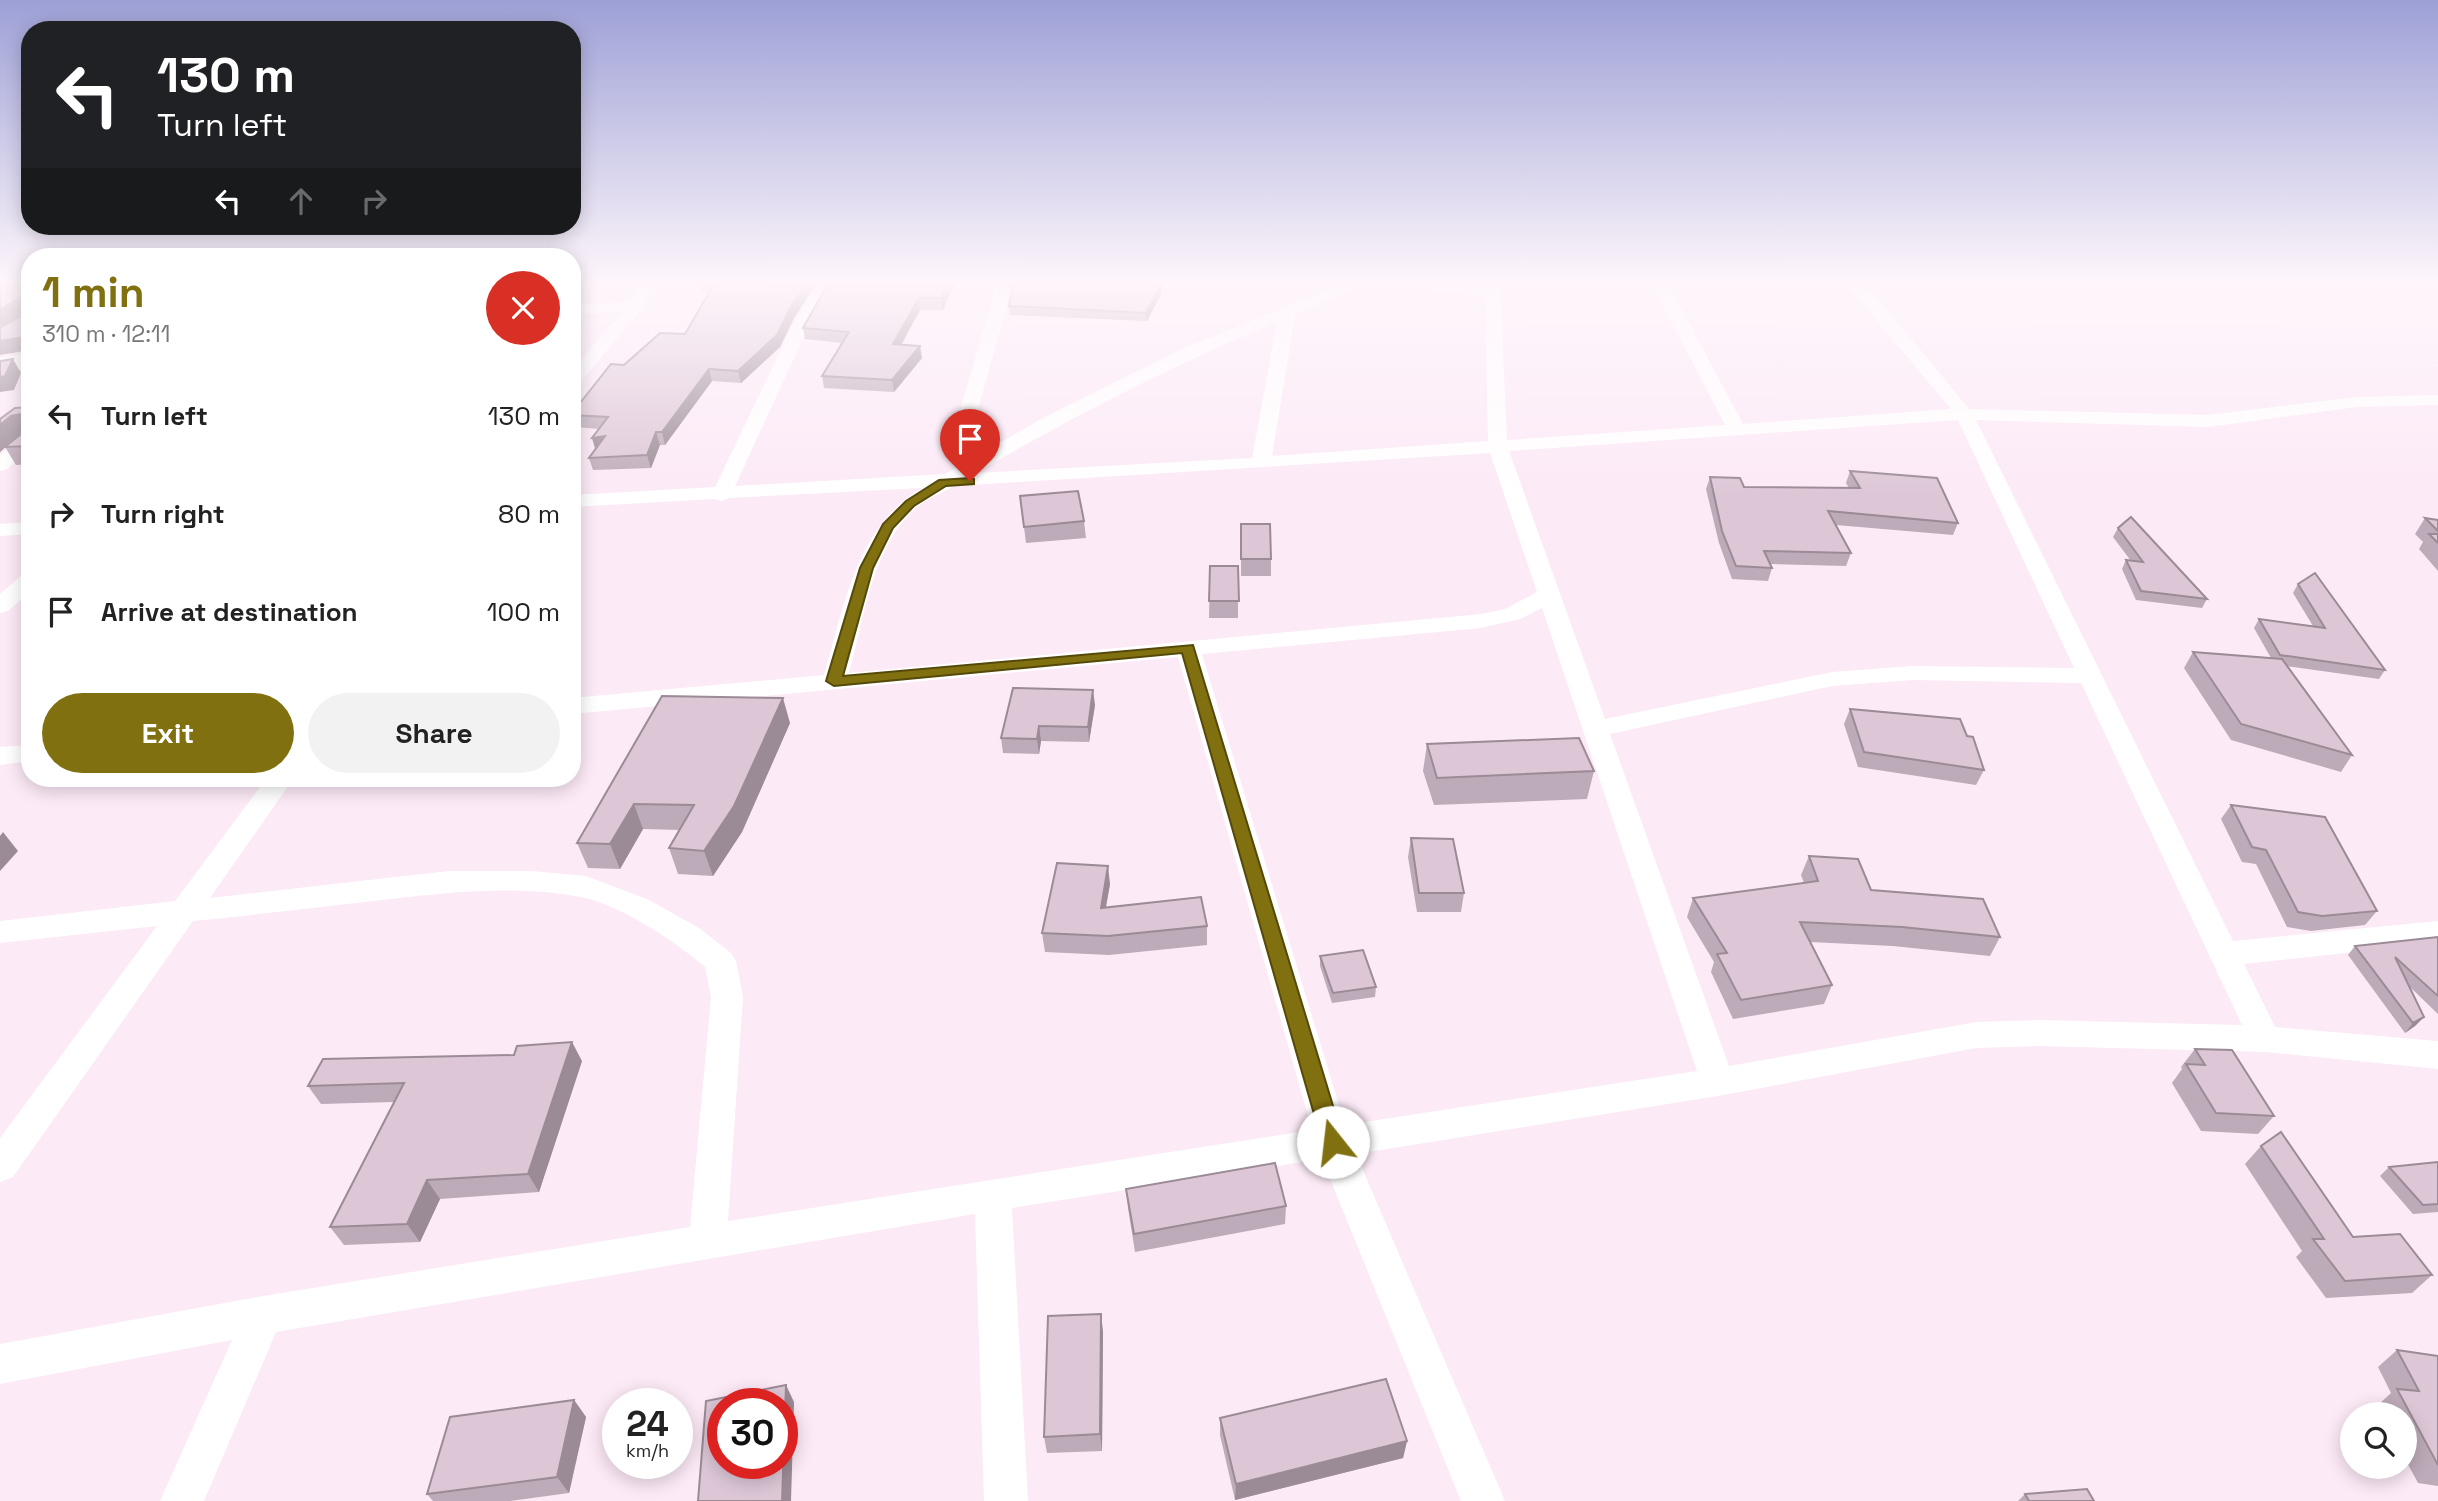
<!DOCTYPE html>
<html lang="en">
<head>
<meta charset="utf-8">
<style>
	body { margin:0; font-family:"Space Grotesk",sans-serif; background:#f2f2f2; color:#222; height:100vh; display:flex; flex-direction:column; font-size:26px; white-space:nowrap }
	* { box-sizing:border-box; margin:0 }
	p { font-size:23px; color:#767676 }
	.icon { flex:none; width:38px; height:38px; fill:none; stroke:currentColor; stroke-width:2; stroke-linecap:round; stroke-linejoin:round }
	.map { position:relative; flex:1; overflow:hidden }
	.details { position:absolute; left:21px; top:248px; width:560px; height:539px; display:flex; flex-direction:column; background:#fff; border-radius:28px; box-shadow:0 4px 18px #0003 }
	.details>* { flex:none }
	.guide { position:absolute; left:21px; top:21px; width:560px; height:214px; border-radius:28px; box-shadow:0 4px 18px #0003; background:#202124; color:#fff; overflow:hidden }
	.controls { position:absolute; left:2340px; top:1402px; display:grid; gap:14px }
	.controls a { display:grid; place-items:center; width:77px; height:77px; border-radius:50%; background:#fff; box-shadow:0 4px 18px #0003; font-size:35px }
	.speed { position:absolute; left:602px; top:1388px; display:flex; gap:14px; font-size:35px; font-weight:700; text-align:center }
	.speed>* { display:grid; place-content:center; width:91px; height:91px; border-radius:50%; background:#fff; box-shadow:0 4px 18px #0003; line-height:1 }
	.speed small { font-size:18px; font-weight:400 }
	.speed .limit { border:10px solid #d22; background:#fff; color:#111 }
	.pin { position:absolute; display:grid; place-items:center; width:60px; height:60px; color:#fff; margin:-72px -30px; border-radius:50% 50% 50% 0; rotate:-45deg; box-shadow:0 0 7px #0007 }
	.pin .icon { rotate:45deg }
	.me { position:absolute; width:77px; margin:-38px; rotate:344deg; stroke-linejoin:round; filter:drop-shadow(0 0 5px #0008) }
	.turn { display:flex; align-items:center; gap:24px; height:147px; padding:0 21px; font-size:32px }
	.turn .icon { width:91px; height:91px; stroke-width:2.5 }
	.turn b { display:block; font-size:49px; line-height:60px }
	.lanes { display:flex; align-items:center; height:66px; padding:0 21px; background:#0003; justify-content:center; gap:35px; direction:ltr }
	.lanes .off { opacity:.35 }
	.round { display:grid; place-items:center; flex:none; width:74px; height:74px; border-radius:37px; background:#f2f2f2 }
	.headline { display:flex; align-items:center; justify-content:space-between; height:119px; padding:0 21px }
	h1 { font-size:42px; font-weight:600; line-height:52px; color:#81700f }
	.primary-button { display:flex; gap:14px; margin-top:auto; padding:14px 21px }
	.primary-button a { flex:1; height:80px; border-radius:42px; background:#81700f; color:#fff; font-size:28px; font-weight:600; line-height:80px; text-align:center }
	.primary-button a+a { background:#f2f2f2; color:#222 }
	ul { padding:0; list-style:none }
	li { display:flex; align-items:center; gap:21px; height:98px; padding:0 21px }
	li div { flex:1 }
	li b { display:block; font-size:26px }
	li em { font-style:normal }
	.map>svg:first-child { display:block }
	.lines { fill:none; stroke-linecap:round; stroke-linejoin:round }
	.street { fill:#fff; fill-rule:evenodd }
	.primary { fill:#fff; fill-rule:evenodd }
	.wall { fill:#beabb9 }
	.shaded-wall { fill:#9b8b96 }
	.building { fill:#ddc7d7; stroke:#9b8b96; stroke-width:2; fill-rule:evenodd }
	.route { fill:#81700f; stroke:#54490a; stroke-width:2 }
</style>
</head>
<body>
<div class="map">
<svg width="2438" height="1501" viewBox="0 0 2438 1501">
	<rect width="100%" height="100%" fill="#fceaf7"/>
	<g class="lines">
		<!-- street -->
		<g class="street">
			<path d="M641,284H657L641,310L578,385L572,386V370L622,312L572,314V304L630,302Z"/>
			<path d="M818,284H834L812,319L735,486L945,474L971,459L958,445L955,427L997,284H1013L973,427L977,443L985,451L1041,419L1184,348L1344,284H1365L1295,315L1272,456L1488,441L1485,296L1429,289L1421,284L1484,286V284H1500L1507,440L1725,425L1652,284H1668L1743,424L1951,409L1846,284H1862L1881,302L1969,409L2208,415L2357,397L2438,395V405L2357,407L2208,427L1976,420L2233,941L2438,921V943L2244,964L2275,1027L2438,1041V1069L2265,1052L2039,1046L1976,1048L1718,1096L1356,1154L1505,1501H1461L1322,1159L1012,1208L1028,1501H984L975,1214L276,1332L204,1501H160L232,1340L0,1384V1344L263,1296L690,1227L711,997L705,967C674,941 621,905 581,897C513,884 441,893 373,901C313,908 253,915 193,921L13,1177L0,1182V1138L157,926L0,943V921L175,901L266,779H293L210,898L449,871H532L586,876L647,899L699,928L731,953L736,961L743,997L728,1221L1312,1130L1178,657L572,714V698L824,675C844,607 856,526 922,488L729,498L721,501L714,499L572,507V495L715,487L796,319ZM1277,322L1252,458L976,473C1074,416 1173,365 1277,322ZM1958,420L2074,668L1913,666L1832,672L1605,719L1509,451ZM1490,453L1537,592L1505,609L1481,614L849,673C864,619 872,546 916,508C927,499 942,493 954,486ZM1542,608L1697,1071L1345,1125L1202,654L1481,628L1520,619ZM1913,680L2081,683L2242,1025L2039,1020L1976,1022L1729,1066L1610,734L1832,686Z"/>
			<path d="M30,433V449L7,469L0,471V455L23,435Z"/>
			<path d="M30,522V534L0,536V524Z"/>
			<path d="M30,573V592L8,611L0,613V594L22,575Z"/>
			<path d="M30,745V761L0,765V747Z"/>
		</g>
		<!-- primary -->
		<path class="primary" d="M30,352V368L0,374V358Z"/>
	</g>
	<!-- wall -->
	<g class="wall">
		<path d="M699,284H816L794,318L780,347L741,383L712,381L665,445H660L651,468L593,470L589,458L595,449L592,438L599,429L575,427L572,420V413L624,365L685,334L708,293L701,292Z"/>
		<path d="M951,291L943,310H920L901,345L922,358L894,392L824,388L822,376L842,343L805,339L803,328Z"/>
		<path d="M1162,292L1147,321L1010,315L1009,306Z"/>
		<path d="M30,407V464L16,465L5,447L21,433L0,452V419Z"/>
		<path d="M1850,471L1958,523L1953,535L1836,525L1851,553L1846,566L1770,564L1772,568L1768,581L1732,579L1719,543L1706,489L1710,477L1744,487L1849,488L1846,483Z"/>
		<path d="M1020,496L1084,521L1086,538L1026,543Z"/>
		<path d="M2425,518L2438,520V571L2419,549L2423,542L2415,534Z"/>
		<path d="M1241,524L1271,559V576H1241Z"/>
		<path d="M2118,528L2207,599L2202,608L2136,600L2122,569L2126,560L2131,561L2113,537Z"/>
		<path d="M1210,566H1238V618H1209Z"/>
		<path d="M2298,584L2385,670L2379,679L2286,666L2352,755L2341,772L2231,740L2184,668L2193,652L2271,658L2254,628L2259,619L2313,626L2293,593Z"/>
		<path d="M662,696L790,723L742,832L713,876L678,874L669,848L680,830L643,829L620,869L588,868L577,843Z"/>
		<path d="M1095,705L1089,742L1041,741L1039,754L1003,753L1001,738Z"/>
		<path d="M1850,709L1967,736L1984,770L1976,785L1858,767L1844,724Z"/>
		<path d="M1427,744L1594,771L1587,799L1434,805L1423,771Z"/>
		<path d="M2231,805L2377,911L2365,925L2311,931L2287,927L2256,864L2242,862L2221,819Z"/>
		<path d="M1411,838L1464,893L1461,912H1417L1408,857Z"/>
		<path d="M1809,856L1871,890L2000,937L1990,956L1893,946L1810,942L1832,985L1824,1004L1733,1019L1711,972L1714,962L1687,917L1693,898L1804,883L1801,875Z"/>
		<path d="M1110,884L1106,908L1207,926V945L1109,955L1045,952L1042,933Z"/>
		<path d="M2438,937V1014L2410,987L2424,1017L2415,1026L2405,1033L2348,955L2355,946Z"/>
		<path d="M1320,956L1376,987L1375,997L1332,1003L1320,966Z"/>
		<path d="M2195,1049L2274,1116L2258,1134L2201,1131L2172,1083L2182,1069L2181,1067Z"/>
		<path d="M582,1061L539,1192L440,1199L420,1242L344,1245L330,1227L394,1102L321,1104L308,1086Z"/>
		<path d="M2261,1146L2353,1237L2432,1275L2412,1293L2326,1298L2296,1257L2302,1251L2245,1164Z"/>
		<path d="M2438,1162V1212L2413,1214L2380,1176L2389,1167Z"/>
		<path d="M1126,1189L1286,1206L1285,1224L1135,1252L1128,1208Z"/>
		<path d="M1103,1331L1102,1451L1047,1453L1044,1437Z"/>
		<path d="M2397,1350L2438,1356V1486L2418,1483L2404,1457V1414H2383L2378,1405L2391,1393L2378,1367Z"/>
		<path d="M574,1400L586,1417L569,1493L510,1501H433L427,1494Z"/>
		<path d="M1220,1418L1407,1441L1403,1458L1235,1500L1220,1435Z"/>
		<path d="M2025,1494L2094,1501H2018Z"/>
	</g>
	<!-- shaded-wall -->
	<g class="shaded-wall">
		<path d="M807,284H816L794,318L780,347L741,383L738,371L791,306Z"/>
		<path d="M948,284H956L951,291L943,310L941,298Z"/>
		<path d="M1162,284V292L1147,321L1146,313Z"/>
		<path d="M21,297L29,310L0,327V310Z"/>
		<path d="M919,298L920,310L895,356L893,344Z"/>
		<path d="M30,336V350L0,355V341Z"/>
		<path d="M920,346L922,358L894,392L892,380Z"/>
		<path d="M13,359L21,373L14,390L0,392V377Z"/>
		<path d="M709,369L712,381L665,445L662,432Z"/>
		<path d="M21,414V433L0,452V425L11,416Z"/>
		<path d="M656,432L660,445L651,468L647,455Z"/>
		<path d="M605,436L596,450L592,438Z"/>
		<path d="M575,496L579,509L572,520V500Z"/>
		<path d="M1093,690L1095,705L1089,742L1088,727Z"/>
		<path d="M783,698L790,723L742,832L713,876L704,851Z"/>
		<path d="M1039,726L1041,741L1039,754L1037,739Z"/>
		<path d="M634,804L643,829L620,869L610,844Z"/>
		<path d="M3,832L18,851L0,871V836Z"/>
		<path d="M1108,866L1110,884L1102,927L1101,908Z"/>
		<path d="M2424,1017L2415,1026L2405,1033L2413,1023Z"/>
		<path d="M572,1042L582,1061L539,1192L528,1174Z"/>
		<path d="M427,1180L440,1199L420,1242L407,1224Z"/>
		<path d="M1101,1314L1103,1331L1102,1451L1100,1434Z"/>
		<path d="M786,1385L794,1402L791,1501H782Z"/>
		<path d="M574,1400L586,1417L569,1493L557,1477Z"/>
		<path d="M1407,1441L1403,1458L1235,1500L1236,1484Z"/>
	</g>
	<!-- building -->
	<g class="building">
		<path d="M0,284H30V336L0,341V328L24,314L25,298L21,297L0,310Z"/>
		<path d="M714,284H807L791,306L777,335L738,371L709,369L662,432H656L647,455L589,458L605,436L592,438L608,417L572,415V413L611,364L624,365L660,333L685,334Z"/>
		<path d="M828,284H948L941,298H919L893,344L920,346L892,380L822,376L849,332L803,328Z"/>
		<path d="M1013,284H1162L1146,313L1009,306Z"/>
		<path d="M13,359L5,376L0,377V361Z"/>
		<path d="M30,407V446L5,447L21,434V414L11,416L0,425V419L15,408Z"/>
		<path d="M1850,471L1937,478L1958,523L1828,511L1851,553L1764,551L1772,568L1736,566L1722,531L1710,477L1740,478L1744,487L1860,488Z"/>
		<path d="M1078,491L1084,521L1024,527L1020,496Z"/>
		<path d="M2131,517L2207,599L2141,591L2126,560L2143,562L2118,528Z"/>
		<path d="M2425,518L2438,520V531Z"/>
		<path d="M1241,524H1270L1271,559H1241Z"/>
		<path d="M2429,534H2438V543Z"/>
		<path d="M1210,566H1238L1239,601H1209Z"/>
		<path d="M2315,573L2385,670L2280,655L2259,619L2325,628L2298,584Z"/>
		<path d="M2193,652L2282,659L2352,755L2241,724Z"/>
		<path d="M1013,688L1093,690L1088,727L1039,726L1037,739L1001,738Z"/>
		<path d="M662,696L783,698L734,806L704,851L669,848L694,805L634,804L610,844L577,843Z"/>
		<path d="M1850,709L1960,719L1967,736L1973,737L1984,770L1864,752Z"/>
		<path d="M1579,738L1594,771L1437,778L1427,744Z"/>
		<path d="M2231,805L2325,817L2377,911L2322,916L2298,912L2266,850L2252,847Z"/>
		<path d="M1411,838L1453,839L1464,893H1419Z"/>
		<path d="M1809,856L1858,859L1871,890L1983,899L2000,937L1902,927L1800,922L1832,985L1741,1000L1717,954L1727,953L1693,898L1818,881Z"/>
		<path d="M1057,863L1108,866L1101,908L1201,897L1207,926L1108,936L1042,933Z"/>
		<path d="M2438,937V996L2395,957L2424,1017L2413,1023L2355,946Z"/>
		<path d="M1363,950L1376,987L1333,993L1320,956Z"/>
		<path d="M572,1042L528,1174L427,1180L407,1224L330,1227L404,1083L308,1086L323,1059L514,1055L517,1046Z"/>
		<path d="M2195,1049L2232,1050L2274,1116L2216,1113L2186,1064L2205,1065Z"/>
		<path d="M2281,1132L2353,1237L2400,1234L2432,1275L2345,1281L2313,1239H2324L2261,1146Z"/>
		<path d="M2438,1162V1204L2423,1205L2389,1167Z"/>
		<path d="M1275,1163L1286,1206L1134,1234L1126,1189Z"/>
		<path d="M1101,1314L1100,1434L1044,1437L1048,1316Z"/>
		<path d="M2397,1350L2438,1356V1465L2397,1389L2419,1391Z"/>
		<path d="M1386,1379L1407,1441L1236,1484L1220,1418Z"/>
		<path d="M786,1385L782,1501H698L706,1401ZM723,1404H782V1463H723Z"/>
		<path d="M574,1400L557,1477L427,1494L450,1417Z"/>
		<path d="M2087,1489L2094,1501H2029L2025,1494Z"/>
	</g>
	<!-- sky -->
	<linearGradient id="sky" x2="0" y2="1"><stop stop-color="#9da0d6"/><stop offset="0.57" stop-color="#fef6fb"/><stop offset="1" stop-color="#fef6fb" stop-opacity="0"/></linearGradient>
	<rect width="2438" height="494" fill="url(#sky)"/>
	<!-- route -->
	<path class="route" d="M970,478L974,479V484L946,486L914,506L893,528L873,568L843,676L1193,645L1344,1142L1341,1149L1333,1151L1326,1149L1322,1142L1182,653L834,686L826,681L860,568L883,524L906,501L939,480Z"/>
</svg>
<div class="controls">
<a><svg class="icon" aria-label="search" viewBox="0 0 24 24"><circle cx="10" cy="10" r="6"/><path d="M15 15l6 6"/></svg></a>
</div>
<div class="speed"><div>24<small>km/h</small></div><div class="limit">30</div></div>
<div class="pin" style="left:970px;top:481px;background:#d93025"><svg class="icon" aria-label="arrive" viewBox="0 0 24 24"><path d="M6 21V4h12l-3 4 3 4H6"/></svg></div>
<svg class="me" style="left:1333px;top:1142px" viewBox="-20 -20 40 40"><circle r="19" fill="#fff"/><path d="M0-13L10 11 0 6-10 11z" fill="#81700f"/></svg>
<div class="guide">
<div class="turn"><svg class="icon" aria-label="left" viewBox="0 0 24 24"><path d="M17 20v-9H6M10 6l-5 5 5 5"/></svg><div><b>130 m</b>Turn left</div></div>
<div class="lanes"><svg class="icon" aria-label="left" viewBox="0 0 24 24"><path d="M17 20v-9H6M10 6l-5 5 5 5"/></svg><svg class="icon off" aria-label="ahead" viewBox="0 0 24 24"><path d="M12 20V5M6 11l6-6 6 6"/></svg><svg class="icon off" aria-label="right" viewBox="0 0 24 24"><path d="M7 20v-9h11M14 6l5 5-5 5"/></svg></div>
</div>
<section class="details">
<div class="headline"><div><h1>1 min</h1><p>310 m · 12:11</p></div><a class="round" style="background:#d93025;color:#fff"><svg class="icon" aria-label="close" viewBox="0 0 24 24"><path d="M6 6l12 12M18 6L6 18"/></svg></a></div>
<ul>
<li><svg class="icon" aria-label="left" viewBox="0 0 24 24"><path d="M17 20v-9H6M10 6l-5 5 5 5"/></svg><div><b>Turn left</b></div><em>130 m</em></li>
<li><svg class="icon" aria-label="right" viewBox="0 0 24 24"><path d="M7 20v-9h11M14 6l5 5-5 5"/></svg><div><b>Turn right</b></div><em>80 m</em></li>
<li><svg class="icon" aria-label="arrive" viewBox="0 0 24 24"><path d="M6 21V4h12l-3 4 3 4H6"/></svg><div><b>Arrive at destination</b></div><em>100 m</em></li>
</ul>
<div class="primary-button"><a>Exit</a><a>Share</a></div>
</section>
</div>
</body>
</html>
